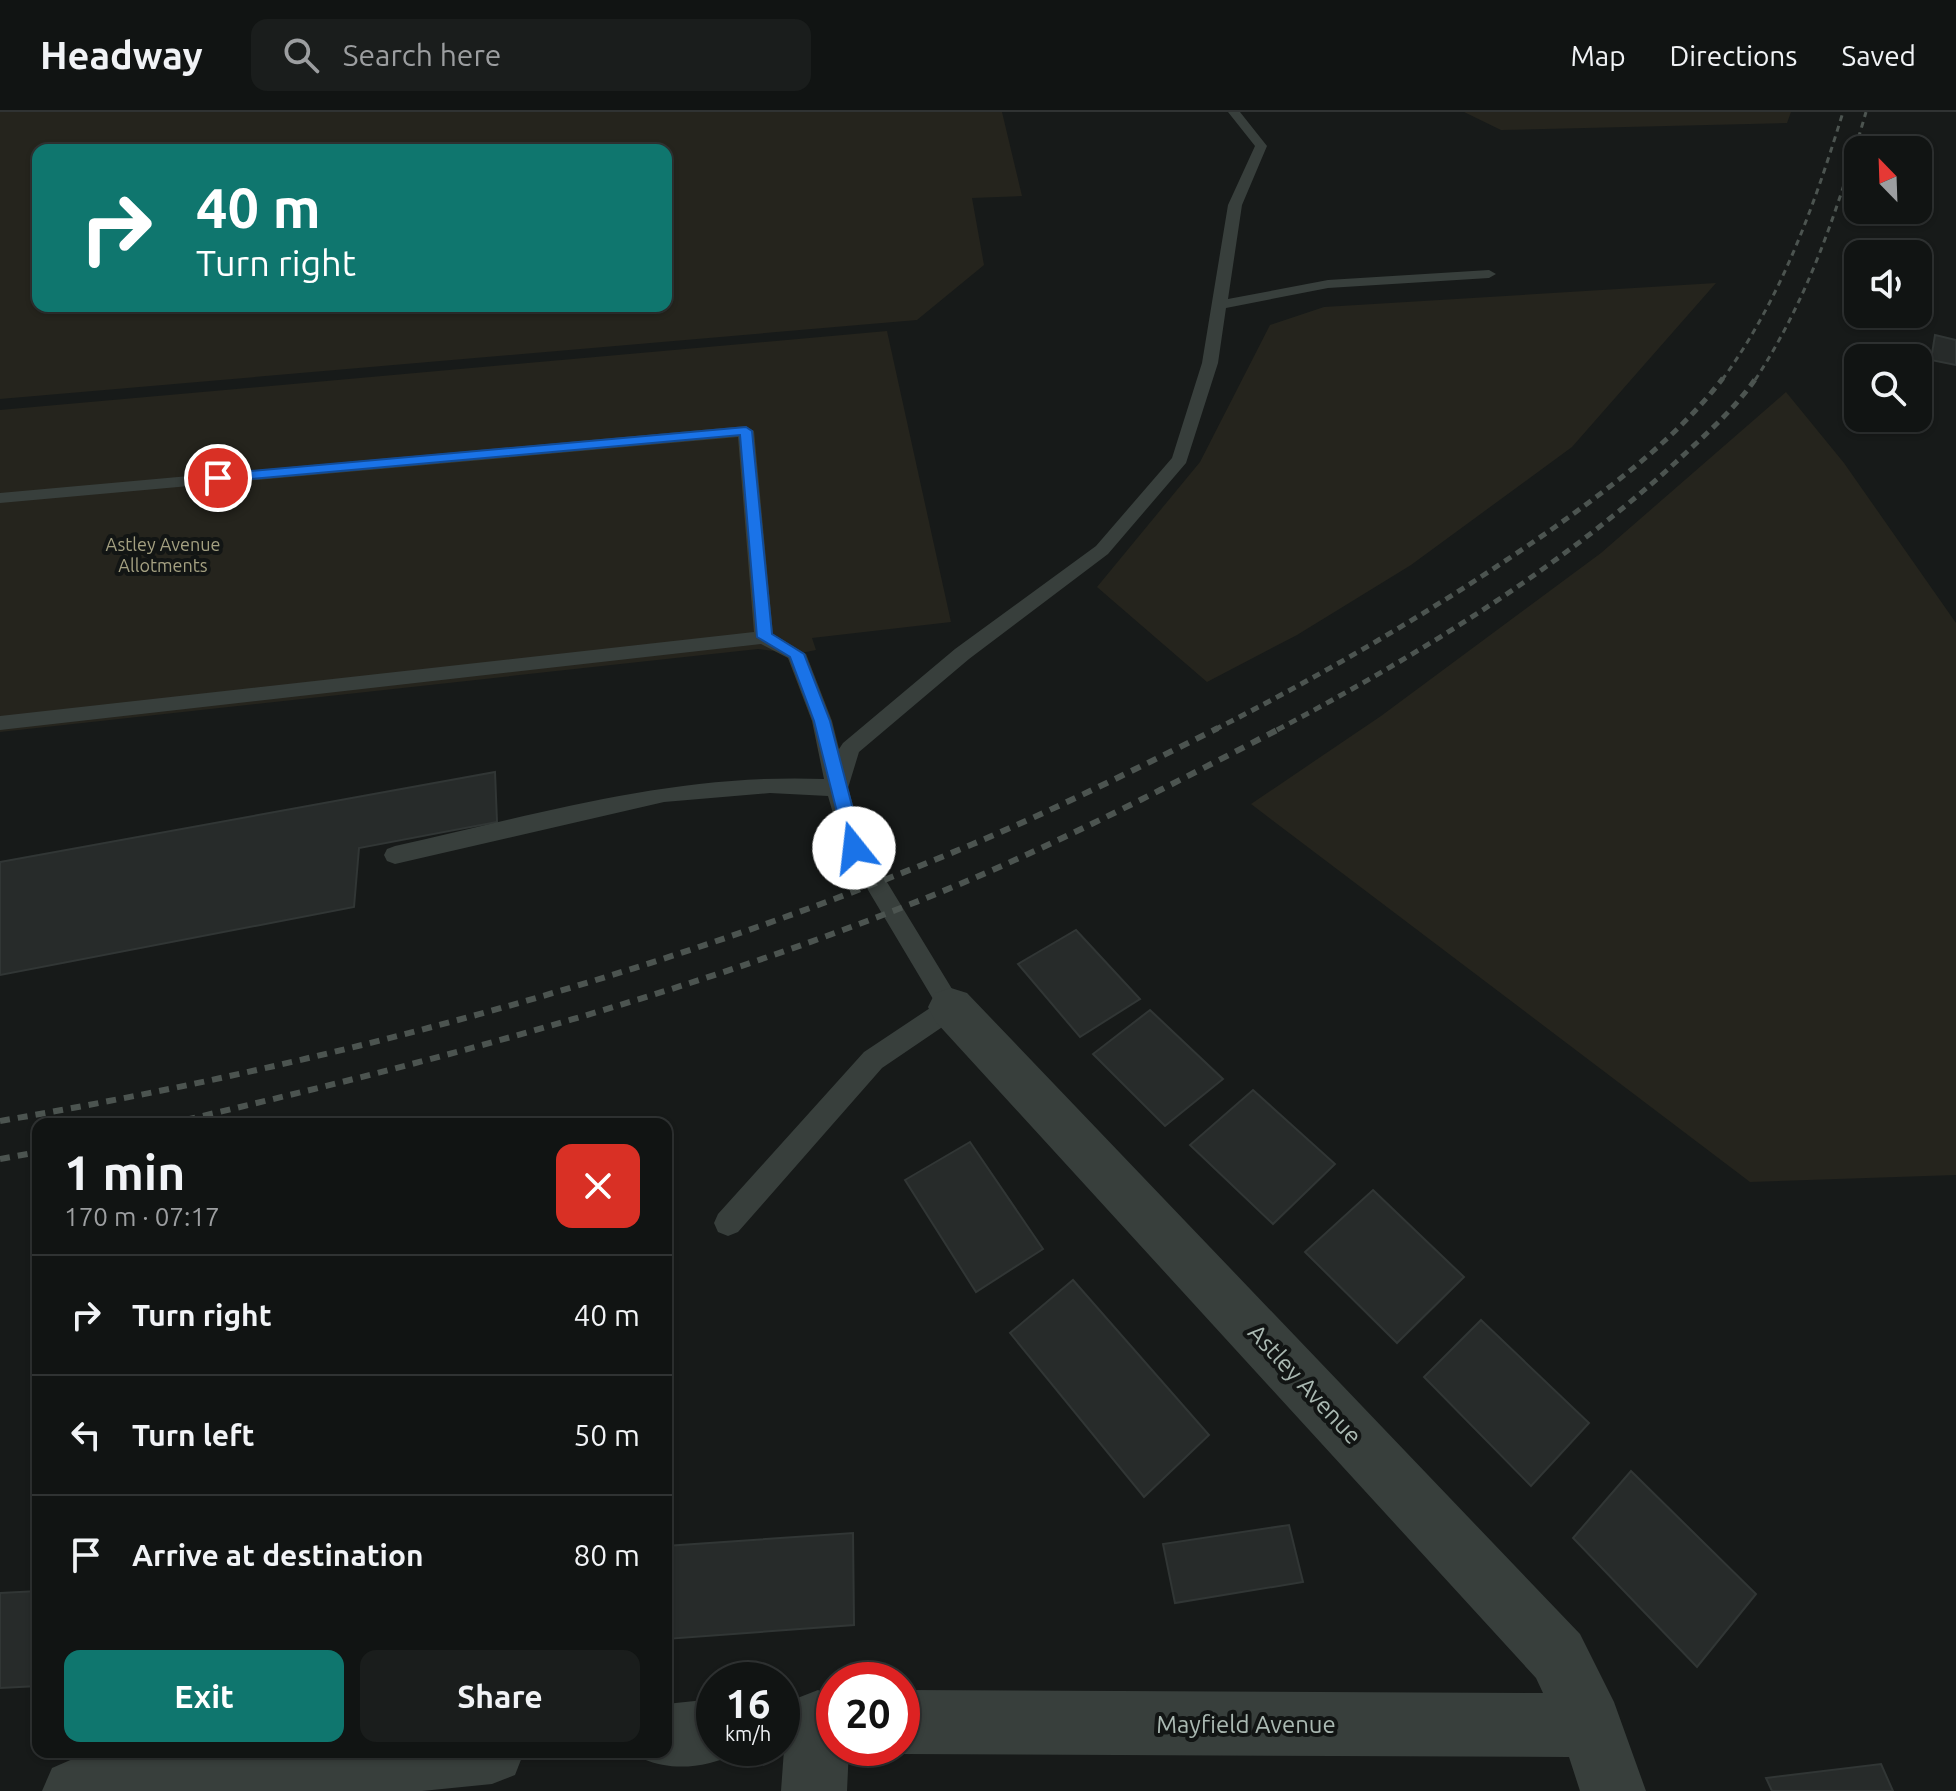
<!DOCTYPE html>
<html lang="en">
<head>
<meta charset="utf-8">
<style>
	body { margin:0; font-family:Ubuntu,sans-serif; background:#1a1d1c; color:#f1f3f6; height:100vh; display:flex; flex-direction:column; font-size:30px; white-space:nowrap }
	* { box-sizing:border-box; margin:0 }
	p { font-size:26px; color:#9c9ea0 }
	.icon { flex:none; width:44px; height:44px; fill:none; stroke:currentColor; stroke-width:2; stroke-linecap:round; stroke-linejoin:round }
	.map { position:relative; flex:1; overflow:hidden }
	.details { position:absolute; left:32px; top:1006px; width:640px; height:640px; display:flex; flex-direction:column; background:#111413; border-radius:16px; box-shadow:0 2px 6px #0004,0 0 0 2px #303333 }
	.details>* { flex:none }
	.top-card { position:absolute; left:32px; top:32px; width:640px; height:168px; border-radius:16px; box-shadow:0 2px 6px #0004,0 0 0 2px #303333; background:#0f766e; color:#fff; overflow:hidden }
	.needle { width:52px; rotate:337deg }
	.buttons { position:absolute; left:1844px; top:24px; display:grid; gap:16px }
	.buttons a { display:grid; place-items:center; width:88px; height:88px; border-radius:16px; background:#111413; box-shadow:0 2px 6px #0004,0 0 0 2px #303333; font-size:40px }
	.speed { position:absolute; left:696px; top:1550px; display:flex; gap:16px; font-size:40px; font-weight:700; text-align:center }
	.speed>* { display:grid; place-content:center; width:104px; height:104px; border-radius:50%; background:#111413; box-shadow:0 2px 6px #0004,0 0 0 2px #303333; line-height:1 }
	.speed small { font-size:20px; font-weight:400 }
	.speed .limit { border:12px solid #d22; background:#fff; color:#111 }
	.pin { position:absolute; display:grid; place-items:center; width:68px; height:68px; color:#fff; margin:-34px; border:4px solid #fff; border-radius:50%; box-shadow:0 2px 8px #0007 }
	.me { position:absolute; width:88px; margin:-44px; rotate:344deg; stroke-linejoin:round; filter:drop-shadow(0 0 6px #0008) }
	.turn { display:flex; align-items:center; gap:28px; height:168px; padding:0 32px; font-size:36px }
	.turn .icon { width:104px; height:104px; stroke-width:2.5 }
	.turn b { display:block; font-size:56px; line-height:68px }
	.round { display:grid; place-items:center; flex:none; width:84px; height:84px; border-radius:16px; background:#1a1d1c }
	.headline { display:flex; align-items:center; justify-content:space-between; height:136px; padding:0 32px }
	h1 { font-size:48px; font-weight:600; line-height:60px }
	.action { display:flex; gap:16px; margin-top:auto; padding:16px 32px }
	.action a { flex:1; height:92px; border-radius:16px; background:#0f766e; color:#fff; font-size:32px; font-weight:600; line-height:92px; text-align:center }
	.action a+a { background:#1a1d1c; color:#f1f3f6 }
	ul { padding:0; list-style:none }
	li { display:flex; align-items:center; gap:24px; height:120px; padding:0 32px; border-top:2px solid #303333 }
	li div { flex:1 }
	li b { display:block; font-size:30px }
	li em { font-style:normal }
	header { display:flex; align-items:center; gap:48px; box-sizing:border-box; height:112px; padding:0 40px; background:#111413; border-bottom:2px solid #303333 }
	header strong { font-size:38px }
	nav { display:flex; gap:44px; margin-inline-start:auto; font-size:28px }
	.search { width:560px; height:72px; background:#1a1d1c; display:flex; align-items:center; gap:20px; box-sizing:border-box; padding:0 28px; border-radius:16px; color:#9c9ea0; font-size:30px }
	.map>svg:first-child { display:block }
	.green { fill:#25241d; fill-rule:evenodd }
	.building { fill:#272b2a; stroke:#313635; stroke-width:2 }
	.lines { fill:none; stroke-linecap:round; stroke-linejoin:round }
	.lane { fill:#383f3c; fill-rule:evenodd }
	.street { fill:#383f3c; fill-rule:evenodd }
	.rail-far2 { stroke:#4c5450; stroke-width:3; stroke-dasharray:6 5; stroke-linecap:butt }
	.rail-far1 { stroke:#4c5450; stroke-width:5; stroke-dasharray:8 6; stroke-linecap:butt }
	.rail { stroke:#4c5450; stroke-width:6; stroke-dasharray:10 8; stroke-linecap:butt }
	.route { fill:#1a73e8; stroke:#114b97; stroke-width:2 }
	.labels { text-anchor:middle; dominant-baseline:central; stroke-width:8; stroke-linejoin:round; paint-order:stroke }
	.far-park-label { font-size:18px; fill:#a4a081; stroke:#121514 }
	.near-street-label { font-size:24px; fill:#aab9b2; stroke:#121514 }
</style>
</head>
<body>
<header>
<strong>Headway</strong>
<div class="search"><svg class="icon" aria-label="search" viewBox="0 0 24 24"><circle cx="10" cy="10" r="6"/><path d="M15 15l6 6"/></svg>Search here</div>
<nav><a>Map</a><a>Directions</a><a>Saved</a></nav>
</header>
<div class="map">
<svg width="1956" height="1679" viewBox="0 0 1956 1679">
	<rect width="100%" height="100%" fill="#171a19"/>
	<!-- green -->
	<g class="green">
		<path d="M0,0H1002L1022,84L972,86L984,153L917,208L0,287ZM38,38H666V194H38Z"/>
		<path d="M1464,0H1791L1787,11L1501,18Z"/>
		<path d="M1716,171L1572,335L1411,453L1297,523L1207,570L1097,475L1200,350L1270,213L1324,195Z"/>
		<path d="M887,219L951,510L812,526L816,538L796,542L758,537L0,620V298Z"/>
		<path d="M1786,280L1844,351L1956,511V1063L1750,1070L1251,692L1381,604L1601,441Z"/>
	</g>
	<!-- building -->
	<g class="building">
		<path d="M1935,223L1956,228V253L1931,248Z"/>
		<path d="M1918,278L1932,282L1920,315L1890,306H1918Z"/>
		<path d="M495,660L497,710L359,736L354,795L0,863V750Z"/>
		<path d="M1076,818L1140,887L1080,925L1018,852Z"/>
		<path d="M1150,898L1223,967L1165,1014L1093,942Z"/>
		<path d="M1253,978L1335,1052L1273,1112L1190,1033Z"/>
		<path d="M970,1030L1043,1137L976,1180L905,1068Z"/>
		<path d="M1373,1078L1464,1165L1397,1231L1305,1140Z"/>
		<path d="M1073,1168L1209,1323L1144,1385L1010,1221Z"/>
		<path d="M1481,1208L1589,1311L1531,1374L1424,1265Z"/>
		<path d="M1631,1359L1756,1482L1697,1555L1573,1426Z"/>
		<path d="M1289,1413L1303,1470L1175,1491L1163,1432Z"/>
		<path d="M853,1421L854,1513L666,1527V1434Z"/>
		<path d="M38,1479V1574L0,1576V1481Z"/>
		<path d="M1881,1652L1893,1679H1772L1766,1666Z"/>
	</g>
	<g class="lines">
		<!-- lane -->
		<path class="lane" d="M1228,0H1240L1267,34L1242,93L1228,187L1328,168L1489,158L1496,162L1489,166L1328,176L1226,196L1218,251L1186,351L1108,442L969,547L859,640L848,676L865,734L963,895L960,903L882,956L738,1120L728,1124L718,1120L714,1111L718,1102L864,940L936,892L843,736L828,684L770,681L664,690L395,752L387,749L384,743L387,737L395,734C538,702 676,661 824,667L812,609L788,546L761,532L0,618V604L754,520L738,325L0,391V381L746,314L754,319L773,522L806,542L832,609L839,637L843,631L955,537L1096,434L1172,346L1202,251L1228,93L1255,34Z"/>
		<!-- street -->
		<g class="street">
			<path d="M951,876L967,881L1580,1522L1614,1590L1646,1679H1580L1569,1645L902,1642L887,1636H902V1578L1543,1581L1536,1566L935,909L928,895L935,881Z"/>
			<path d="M818,1578L834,1585V1636H849L847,1679H781L786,1610L795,1587Z"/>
			<path d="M714,1587V1636H739L737,1642C705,1655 675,1660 643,1647L640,1640H666V1592Z"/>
			<path d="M141,1640H524L515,1663L492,1672L422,1679H42L52,1656L75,1646Z"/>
		</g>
		<!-- rail-far2 -->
		<g class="rail-far2">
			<path d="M1722,268C1781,187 1814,95 1843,0"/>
			<path d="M1755,268C1809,186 1839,94 1866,0"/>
		</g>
		<!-- rail-far1 -->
		<g class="rail-far1">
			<path d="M1214,618C1332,558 1446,491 1555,415C1615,372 1678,325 1723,266"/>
			<path d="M1277,618C1418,543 1558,458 1676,350C1704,324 1735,297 1756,266"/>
		</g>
		<!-- rail -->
		<g class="rail">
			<path d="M0,1009C331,952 663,862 973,732C1056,697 1138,656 1218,616"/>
			<path d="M168,1012C422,953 678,885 921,788C1044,739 1163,677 1281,616"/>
			<path d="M0,1047L38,1040"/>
		</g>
	</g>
	<!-- route -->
	<path class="route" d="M746,315L752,319L772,522L804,542L830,609L863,736L854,743L846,736L814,609L790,545L757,525L740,323L218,370L211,366L218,362Z"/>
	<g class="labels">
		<!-- far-park labels -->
		<g class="far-park-label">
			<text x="163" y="432">Astley Avenue<tspan x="163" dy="21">Allotments</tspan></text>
		</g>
		<!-- near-street labels -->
		<g class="near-street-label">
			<text transform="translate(1305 1272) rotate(47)">Astley Avenue</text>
			<text x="1246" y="1612">Mayfield Avenue</text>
		</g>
	</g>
</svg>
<div class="buttons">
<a><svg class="needle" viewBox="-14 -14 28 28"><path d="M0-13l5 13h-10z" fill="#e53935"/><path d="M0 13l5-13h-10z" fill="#9c9ea0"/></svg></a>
<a><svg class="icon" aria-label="sound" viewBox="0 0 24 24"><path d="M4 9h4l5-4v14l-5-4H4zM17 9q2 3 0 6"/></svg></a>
<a><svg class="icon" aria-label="search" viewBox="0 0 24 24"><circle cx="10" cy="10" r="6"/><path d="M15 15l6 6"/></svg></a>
</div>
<div class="speed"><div>16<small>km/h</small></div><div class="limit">20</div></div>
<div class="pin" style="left:218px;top:366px;background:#d93025"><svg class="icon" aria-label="arrive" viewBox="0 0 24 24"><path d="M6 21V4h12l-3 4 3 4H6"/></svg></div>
<svg class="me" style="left:854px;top:736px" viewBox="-20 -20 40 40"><circle r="19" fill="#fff"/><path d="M0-13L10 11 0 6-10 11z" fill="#1a73e8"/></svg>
<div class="top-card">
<div class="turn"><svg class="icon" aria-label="right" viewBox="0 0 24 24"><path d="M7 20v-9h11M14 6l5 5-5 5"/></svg><div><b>40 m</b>Turn right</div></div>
</div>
<section class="details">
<div class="headline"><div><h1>1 min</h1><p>170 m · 07:17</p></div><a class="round" style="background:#d93025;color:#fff"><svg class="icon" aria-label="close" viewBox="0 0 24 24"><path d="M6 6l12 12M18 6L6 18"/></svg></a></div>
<ul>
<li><svg class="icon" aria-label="right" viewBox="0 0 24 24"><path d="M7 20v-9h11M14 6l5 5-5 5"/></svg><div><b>Turn right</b></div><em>40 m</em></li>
<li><svg class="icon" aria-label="left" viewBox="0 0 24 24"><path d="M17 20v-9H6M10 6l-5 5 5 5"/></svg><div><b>Turn left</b></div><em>50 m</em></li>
<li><svg class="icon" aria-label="arrive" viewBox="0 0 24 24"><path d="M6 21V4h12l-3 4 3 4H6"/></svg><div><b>Arrive at destination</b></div><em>80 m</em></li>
</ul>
<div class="action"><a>Exit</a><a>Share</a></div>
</section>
</div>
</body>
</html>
